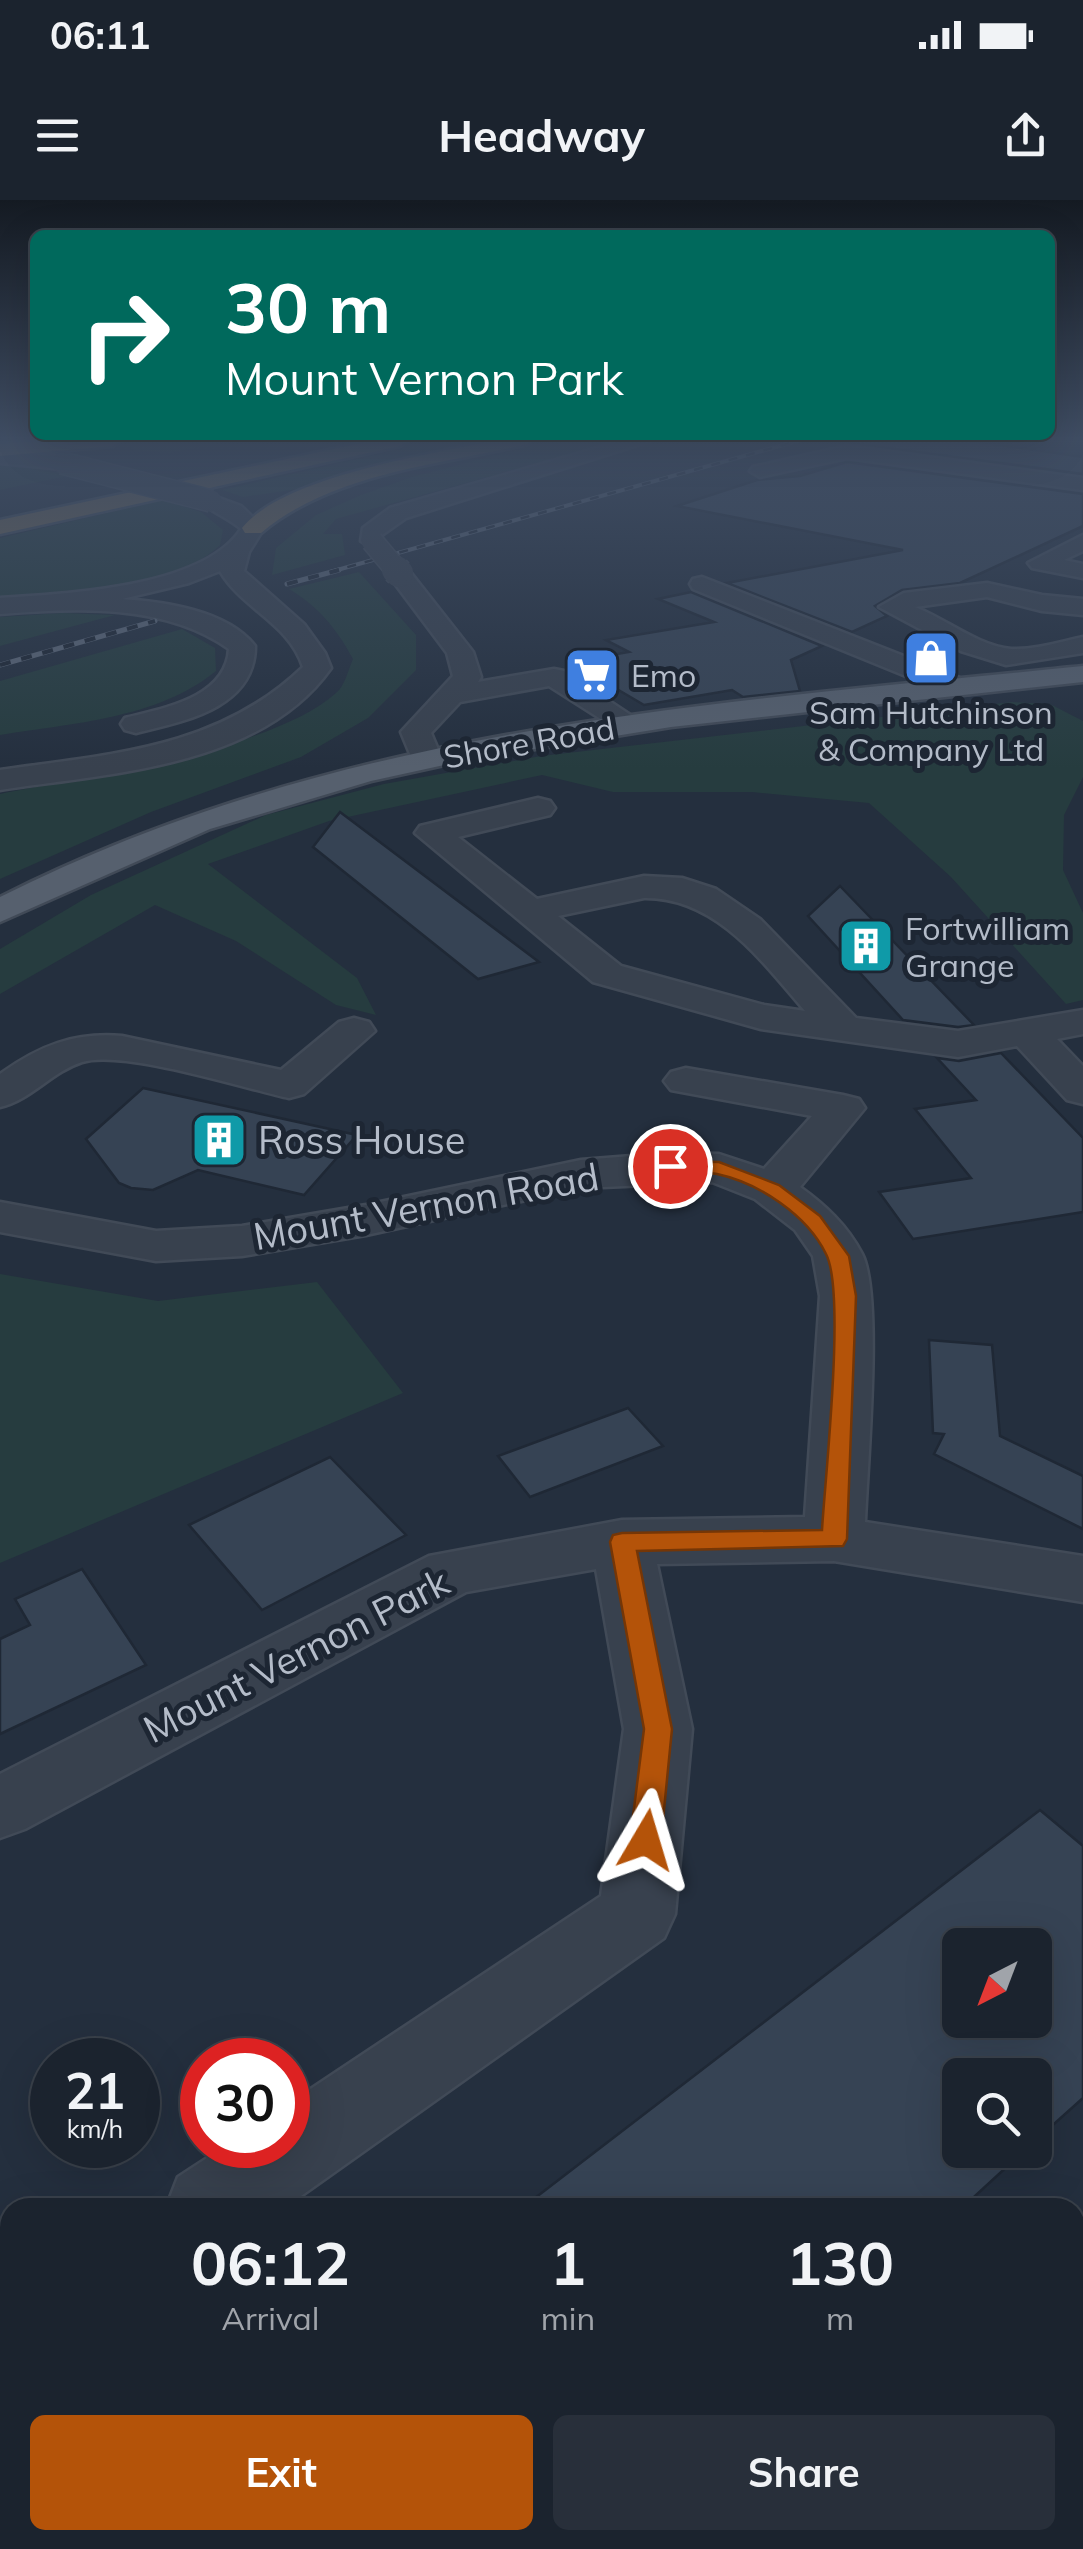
<!DOCTYPE html>
<html lang="en">
<head>
<meta charset="utf-8">
<style>
	body { margin:0; font-family:Mulish,sans-serif; background:#282f3a; color:#f1f3f6; height:100vh; display:flex; flex-direction:column; font-size:38px; white-space:nowrap }
	* { box-sizing:border-box; margin:0 }
	p { font-size:32px; color:#a0a4aa }
	.icon { flex:none; width:55px; height:55px; fill:none; stroke:currentColor; stroke-width:2; stroke-linecap:round; stroke-linejoin:round }
	.map { position:relative; flex:1; overflow:hidden }
	.side { position:absolute; left:0px; top:1998px; width:1085px; height:352px; display:flex; flex-direction:column; background:#1b232e; border-radius:30px 30px 0 0; box-shadow:0 10px 40px #0002,0 0 0 2px #39404a }
	.side>* { flex:none }
	.hud { position:absolute; left:30px; top:30px; width:1025px; height:210px; border-radius:15px; box-shadow:0 10px 40px #0002,0 0 0 2px #39404a; background:#00695c; color:#fff; overflow:hidden }
	.needle { width:65px; rotate:222deg }
	.controls { position:absolute; left:942px; top:1728px; display:grid; gap:20px }
	.controls a { display:grid; place-items:center; width:110px; height:110px; border-radius:15px; background:#1b232e; box-shadow:0 10px 40px #0002,0 0 0 2px #39404a; font-size:50px }
	.speed { position:absolute; left:30px; top:1838px; display:flex; gap:20px; font-size:50px; font-weight:700; text-align:center }
	.speed>* { display:grid; place-content:center; width:130px; height:130px; border-radius:50%; background:#1b232e; box-shadow:0 10px 40px #0002,0 0 0 2px #39404a; line-height:1 }
	.speed small { font-size:25px; font-weight:400 }
	.speed .limit { border:15px solid #d22; background:#fff; color:#111 }
	.pin { position:absolute; display:grid; place-items:center; width:85px; height:85px; color:#fff; margin:-42px; border:5px solid #fff; border-radius:50%; box-shadow:0 2px 10px #0007 }
	.me { position:absolute; width:110px; margin:-55px; rotate:7deg; stroke-linejoin:round; filter:drop-shadow(0 0 8px #0008) }
	.turn { display:flex; align-items:center; gap:35px; height:210px; padding:0 30px; font-size:45px }
	.turn .icon { width:130px; height:130px; stroke-width:2.5 }
	.turn b { display:block; font-size:70px; line-height:85px }
	.eta { display:flex; justify-content:space-evenly; align-items:center; height:170px; text-align:center }
	.eta b { font-size:60px; font-weight:700; line-height:70px }
	.cta { display:flex; gap:20px; margin-top:auto; padding:20px 30px }
	.cta a { flex:1; height:115px; border-radius:15px; background:#b45309; color:#fff; font-size:40px; font-weight:700; line-height:115px; text-align:center }
	.cta a+a { background:#282f3a; color:#f1f3f6 }
	.status { display:flex; justify-content:space-between; align-items:center; height:70px; padding:0 50px; background:#1b232e; direction:ltr }
	.status svg { height:28px; fill:currentColor }
	header { display:flex; justify-content:space-between; align-items:center; height:130px; padding:0 30px; background:#1b232e; font-size:45px; font-weight:700 }
	.map>svg:first-child { display:block }
	.green { fill:#263c3f }
	.building { fill:#364354; stroke:#1f2835; stroke-width:2.5; fill-rule:evenodd }
	.lines { fill:none; stroke-linecap:round; stroke-linejoin:round }
	.minor-casing { stroke:#414a57; stroke-width:5 }
	.major-casing { stroke:#414a57; stroke-width:5 }
	.highway-casing { stroke:#434c59; stroke-width:5 }
	.minor { fill:#38414e; fill-rule:evenodd }
	.major { fill:#56606e; fill-rule:evenodd }
	.highway { fill:#746855; fill-rule:evenodd }
	.rail-far1-casing { stroke:#5a6575; stroke-width:4 }
	.rail-casing { stroke:#5a6575; stroke-width:5 }
	.rail-far1 { stroke:#1d2633; stroke-width:2.5; stroke-dasharray:9; stroke-linecap:butt }
	.rail { stroke:#1d2633; stroke-width:4; stroke-dasharray:11; stroke-linecap:butt }
	.minor-bridge-far1-casing { stroke:#414a57; stroke-width:24; stroke-linecap:butt }
	.minor-bridge-casing { stroke:#414a57; stroke-width:30; stroke-linecap:butt }
	.minor-bridge-far1 { stroke:#38414e; stroke-width:21 }
	.minor-bridge { stroke:#38414e; stroke-width:28 }
	.route { fill:#b45309; stroke:#753606; stroke-width:2.5 }
	.labels { text-anchor:middle; dominant-baseline:central; stroke-width:10; stroke-linejoin:round; paint-order:stroke }
	.far-poi-label { font-size:32px; fill:#b4bcc9; stroke:#1d2633; text-anchor:start }
	.far-street-label { font-size:32px; fill:#b4bcc9; stroke:#1d2633 }
	.poi-label { font-size:38px; fill:#b4bcc9; stroke:#1d2633; text-anchor:start }
	.street-label { font-size:38px; fill:#b4bcc9; stroke:#1d2633 }
</style>
</head>
<body>
<div class="status"><b>06:11</b><svg viewBox="0 0 49 12"><path d="M0 12V9h3v3zM5 12V6h3v6zM10 12V3h3v9zM15 12V0h3v12zM26 1h20v11H26zM47 4h2v5h-2z"/></svg></div>
<header><svg class="icon" aria-label="menu" viewBox="0 0 24 24"><path d="M4 6h16M4 12h16M4 18h16"/></svg>Headway<svg class="icon" aria-label="share" viewBox="0 0 24 24"><path d="M12 15V3M7 8l5-5 5 5M5 13v7h14v-7"/></svg></header>
<div class="map">
<svg width="1083" height="2349" viewBox="0 0 1083 2349">
	<rect width="100%" height="100%" fill="#242f3e"/>
	<!-- green -->
	<g class="green">
		<path d="M143,240H237L169,253L133,250L126,242Z"/>
		<path d="M440,240H479L298,289L243,297L222,290Z"/>
		<path d="M554,240H620L336,319L323,334H342L345,355L272,375L276,348L316,315L361,295L412,277Z"/>
		<path d="M0,262L67,276L0,290Z"/>
		<path d="M163,300L201,312L223,330L220,345C171,392 64,394 0,399V338Z"/>
		<path d="M359,372L416,435V470L368,518L301,557L151,612L0,679V594C89,575 271,551 336,493C345,486 348,470 353,459C337,429 318,406 289,389Z"/>
		<path d="M62,413L115,415L0,446V417Z"/>
		<path d="M182,429L215,448L216,471C157,519 73,523 0,535V481Z"/>
		<path d="M1012,502L1050,504L1083,521V577L1064,615L1063,670L1083,713V800L1066,804L951,677L869,603L752,592H613L542,575L329,621L208,664L357,778L376,815L336,805L236,741L155,705L0,794V749L91,695L266,615L384,584L541,556Z"/>
		<path d="M0,1074L158,1101L317,1082L403,1193L0,1363Z"/>
	</g>
	<!-- building -->
	<g class="building">
		<path d="M850,240H965L1083,257V274L850,243Z"/>
		<path d="M847,262L1083,294V326L960,383L902,390L875,406L887,416L852,432L727,383L903,350L677,306L757,280L800,276Z"/>
		<path d="M691,392L822,446L791,460L800,491L743,497L732,490L644,505L571,462L629,452L606,440L714,422L658,399Z"/>
		<path d="M340,612L539,762L478,779L313,647Z"/>
		<path d="M840,686L974,825L958,827L903,820L808,716Z"/>
		<path d="M1001,853L1083,938V1012L913,1039L879,992L971,978L915,909L976,900L937,858L959,861Z"/>
		<path d="M143,888L357,935L304,995L198,970L153,990L131,988L119,983L86,939Z"/>
		<path d="M929,1140L992,1145L1000,1236L1083,1276V1329L934,1254L944,1234L933,1233Z"/>
		<path d="M628,1208L663,1246L530,1297L498,1256Z"/>
		<path d="M330,1257L406,1335L262,1410L189,1325Z"/>
		<path d="M82,1369L146,1465L0,1534V1439L30,1425L15,1399Z"/>
		<path d="M1040,1610L1083,1646V1898L1035,1941V1875H960V1950H1025L962,2008H522ZM960,1745H1035V1820H960Z"/>
	</g>
	<g class="lines">
		<!-- minor casing -->
		<g class="minor-casing">
			<g id="minor">
				<path d="M625,240H653L406,318L382,335L380,346L372,348L361,341L363,328L390,308Z"/>
				<path d="M847,246L1083,278V290L847,258L760,277L750,271L753,267Z"/>
				<path d="M0,251L62,257L72,263L62,269L0,263Z"/>
				<path d="M211,295L241,306L264,328L249,352L244,371L304,424L325,453L331,468C260,568 109,573 0,590V570C111,554 218,549 303,467C289,423 242,409 220,371L189,383L122,399C164,402 227,410 255,446C255,508 185,521 136,533L125,530L121,524L125,518C164,508 226,498 229,449C165,403 74,408 0,414V398C65,394 203,388 241,329C229,318 211,312 200,301Z"/>
				<path d="M1083,335V351L1064,360L1083,364V378L1032,368L1028,363Z"/>
				<path d="M399,366L407,368L473,452L481,477L478,482L554,469L564,471L644,524L640,530H618L549,486L460,502L431,533L442,559L437,566H415L401,532L453,476L447,453L387,373Z"/>
				<path d="M702,377L970,482L974,488L970,494H950L693,389L690,384L693,379Z"/>
				<path d="M987,383L1042,395L1083,399V415L1042,411L987,397L915,407C946,419 978,446 1011,449C1035,450 1060,442 1083,437V453L1006,465L961,451L879,407L904,393Z"/>
				<path d="M538,598L550,601L555,608L550,615L458,637L537,699L644,676L682,678L716,689L760,719L856,818L958,831L1083,810V834L1057,839L1083,866V904L1067,900L1017,846L958,857L761,829L593,782L415,633L420,626ZM644,698C716,697 762,761 805,811L764,805L621,766L558,716Z"/>
				<path d="M354,818L369,822L375,831L304,894L289,898C244,888 122,849 82,862C51,872 31,900 0,907V874C39,846 74,832 122,836L281,870L339,822Z"/>
				<path d="M686,868L843,895L859,899L865,908L800,987C825,1005 847,1025 862,1054C883,1094 867,1267 865,1322L1083,1356V1402L834,1361L657,1364L692,1529L675,1714L664,1738L284,2008H166L178,1977L227,1945H288V1904L601,1696L624,1529L596,1369L466,1392L25,1629L0,1638V1574L429,1356L622,1320L805,1317L820,1096L813,1056L795,1030L755,999L712,982L581,988L366,1035L242,1056L156,1061L0,1032V1002L156,1031L242,1026L366,1005L581,960L670,953L719,954L764,969L812,916L671,890L664,881L671,872Z"/>
				<path d="M10,2098V2192L0,2196V2102Z"/>
			</g>
		</g>
		<!-- major casing -->
		<g class="major-casing">
			<path id="major" d="M1083,466V482L671,527L467,560L371,581L210,629L0,722V697C343,524 709,504 1083,466Z"/>
		</g>
		<!-- highway casing -->
		<g class="highway-casing">
			<g id="highway">
				<path d="M53,240H122L113,246L0,256V244Z"/>
				<path d="M376,240H409L400,246L0,334V320Z"/>
				<path d="M498,240H530L528,244C440,265 332,273 261,333H245L242,328C284,276 432,254 498,240Z"/>
			</g>
		</g>
		<!-- minor -->
		<use href="#minor" class="minor"/>
		<!-- major -->
		<use href="#major" class="major"/>
		<!-- highway -->
		<use href="#highway" class="highway"/>
		<!-- rail-far1 casing -->
		<g class="rail-far1-casing">
			<path id="rail-far1" d="M330,372L801,240"/>
		</g>
		<!-- rail casing -->
		<g class="rail-casing">
			<g id="rail">
				<path d="M287,384L339,370"/>
				<path d="M0,465L155,421"/>
			</g>
		</g>
		<!-- rail-far1 -->
		<use href="#rail-far1" class="rail-far1"/>
		<!-- rail -->
		<use href="#rail" class="rail"/>
		<!-- minor-bridge-far1 casing -->
		<g class="minor-bridge-far1-casing">
			<g id="minor-bridge-far1">
				<path d="M62,263L211,301"/>
				<path d="M372,341L398,372"/>
			</g>
		</g>
		<!-- minor-bridge casing -->
		<g class="minor-bridge-casing">
			<path id="minor-bridge" d="M396,370L399,373"/>
		</g>
		<!-- minor-bridge-far1 -->
		<use href="#minor-bridge-far1" class="minor-bridge-far1"/>
		<!-- minor-bridge -->
		<use href="#minor-bridge" class="minor-bridge"/>
	</g>
	<!-- sky -->
	<linearGradient id="sky" x2="0" y2="1"><stop stop-color="#141a22"/><stop offset="0.42" stop-color="#3f4d63"/><stop offset="1" stop-color="#3f4d63" stop-opacity="0"/></linearGradient>
	<rect width="1083" height="568" fill="url(#sky)"/>
	<!-- route -->
	<path class="route" d="M670,961L719,962L779,985L820,1016L849,1056L856,1096L847,1339L843,1346L637,1351L672,1529L661,1640L656,1649L646,1653L635,1649L630,1640L644,1529L610,1342L613,1335L622,1333L822,1330C825,1278 846,1092 826,1054C807,1015 759,983 717,974C700,970 681,975 663,971L661,966Z"/>
	<!-- icons -->
	<defs>
		<g id="shop-square" transform="scale(2.875)"><rect x="-9" y="-9" width="18" height="18" rx="4" fill="#3f7fe0" stroke="#1d2633"/><path d="M-5-2.5h2.3a2.7 3.5 0 0 1 5.4 0H5L5.5 6h-11ZM-1.5-2.5h3a1.5 2.3 0 0 0-3 0Z" fill="#fff"/></g>
		<g id="supermarket-square" transform="scale(2.875)"><rect x="-9" y="-9" width="18" height="18" rx="4" fill="#3f7fe0" stroke="#1d2633"/><path d="M-6-5.5h2.5l.6 2H6L4.5 2H-2.5L-4.4-4H-6ZM-1.5 3.2a1.3 1.3 0 1 0 .1 0ZM3 3.2a1.3 1.3 0 1 0 .1 0Z" fill="#fff"/></g>
		<g id="building-square" transform="scale(2.875)"><rect x="-9" y="-9" width="18" height="18" rx="4" fill="#0f9aa8" stroke="#1d2633"/><path d="M-4-6H4V6H1V3H-1V6H-4ZM-2.5-4.3h1.7v1.8h-1.7ZM.8-4.3h1.7v1.8H.8ZM-2.5-1h1.7V.8h-1.7ZM.8-1h1.7V.8H.8Z" fill="#fff"/></g>
	</defs>
	<g fill-rule="evenodd">
		<use href="#shop-square" x="931" y="458"/>
		<use href="#supermarket-square" x="592" y="475"/>
		<use href="#building-square" x="866" y="746"/>
		<use href="#building-square" x="219" y="940"/>
	</g>
	<g class="labels">
		<!-- far-poi labels -->
		<g class="far-poi-label">
			<text x="631" y="475">Emo</text>
			<text x="931" y="512" text-anchor="middle">Sam Hutchinson<tspan x="931" dy="37">&amp; Company Ltd</tspan></text>
			<text x="905" y="728">Fortwilliam<tspan x="905" dy="37">Grange</tspan></text>
		</g>
		<!-- far-street labels -->
		<g class="far-street-label">
			<text transform="translate(529 542) rotate(-10)">Shore Road</text>
		</g>
		<!-- poi labels -->
		<g class="poi-label">
			<text x="258" y="940">Ross House</text>
		</g>
		<!-- street labels -->
		<g class="street-label">
			<text transform="translate(426 1006) rotate(-10)">Mount Vernon Road</text>
			<text transform="translate(296 1455) rotate(-27)">Mount Vernon Park</text>
		</g>
	</g>
</svg>
<div class="controls">
<a><svg class="needle" viewBox="-14 -14 28 28"><path d="M0-13l5 13h-10z" fill="#e53935"/><path d="M0 13l5-13h-10z" fill="#a0a4aa"/></svg></a>
<a><svg class="icon" aria-label="search" viewBox="0 0 24 24"><circle cx="10" cy="10" r="6"/><path d="M15 15l6 6"/></svg></a>
</div>
<div class="speed"><div>21<small>km/h</small></div><div class="limit">30</div></div>
<div class="pin" style="left:670px;top:966px;background:#d93025"><svg class="icon" aria-label="arrive" viewBox="0 0 24 24"><path d="M6 21V4h12l-3 4 3 4H6"/></svg></div>
<svg class="me" style="left:646px;top:1640px" viewBox="-20 -20 40 40"><path d="M0-17L14 15 0 8-14 15z" fill="#b45309" stroke="#fff" stroke-width="4"/></svg>
<div class="hud">
<div class="turn"><svg class="icon" aria-label="right" viewBox="0 0 24 24"><path d="M7 20v-9h11M14 6l5 5-5 5"/></svg><div><b>30 m</b>Mount Vernon Park</div></div>
</div>
<section class="side">
<div class="eta">
<div><b>06:12</b><p>Arrival</p></div>
<div><b>1</b><p>min</p></div>
<div><b>130</b><p>m</p></div>
</div>
<div class="cta"><a>Exit</a><a>Share</a></div>
</section>
</div>
</body>
</html>
